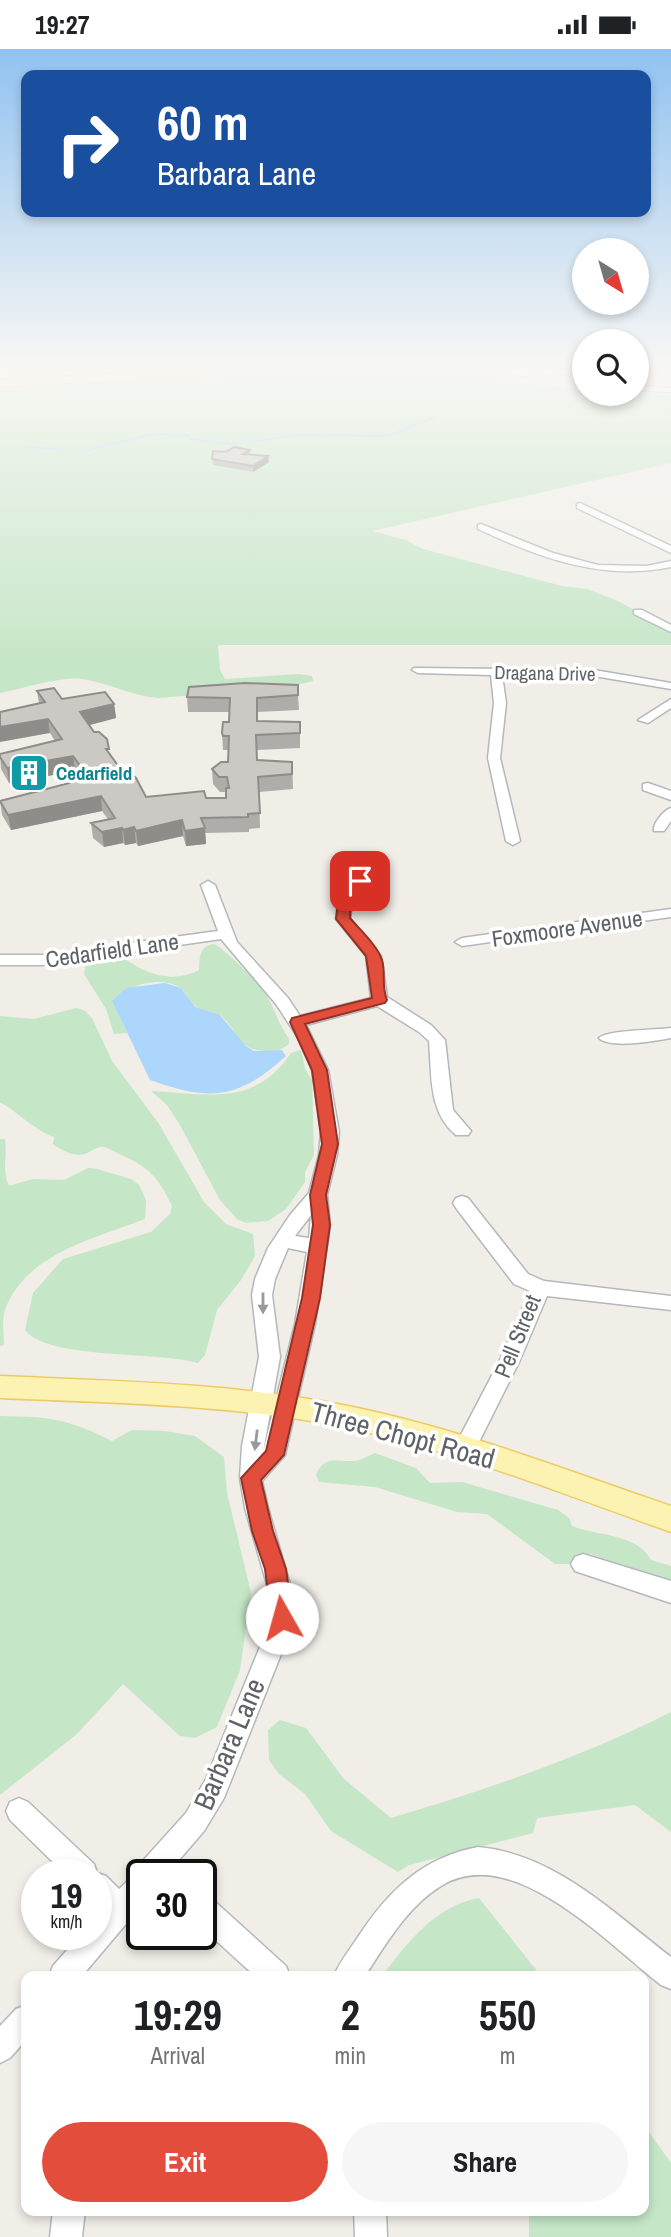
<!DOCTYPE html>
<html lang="en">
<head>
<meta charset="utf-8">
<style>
	body { margin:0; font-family:"Archivo Narrow",sans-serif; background:#f6f6f6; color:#202124; height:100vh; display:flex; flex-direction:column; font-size:26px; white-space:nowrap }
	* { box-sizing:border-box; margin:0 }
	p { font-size:23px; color:#757577 }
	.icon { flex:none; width:38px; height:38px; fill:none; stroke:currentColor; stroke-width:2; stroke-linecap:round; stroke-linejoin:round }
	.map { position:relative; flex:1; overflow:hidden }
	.sheet { position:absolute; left:21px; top:1922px; width:628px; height:245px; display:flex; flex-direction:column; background:#fff; border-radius:14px; box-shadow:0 4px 10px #0003 }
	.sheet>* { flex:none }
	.top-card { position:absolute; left:21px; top:21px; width:630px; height:147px; border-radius:14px; box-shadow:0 4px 10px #0003; background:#1a4fa0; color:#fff; overflow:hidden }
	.needle { width:46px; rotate:143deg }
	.tools { position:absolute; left:572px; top:189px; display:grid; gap:14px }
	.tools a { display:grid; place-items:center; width:77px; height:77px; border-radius:50%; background:#fff; box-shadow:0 4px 10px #0003; font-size:35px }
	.speed { position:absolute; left:21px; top:1810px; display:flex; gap:14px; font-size:35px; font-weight:700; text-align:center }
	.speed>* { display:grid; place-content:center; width:91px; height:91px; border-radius:50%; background:#fff; box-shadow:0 4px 10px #0003; line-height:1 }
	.speed small { font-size:18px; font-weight:400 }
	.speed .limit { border:4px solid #111; border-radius:10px; background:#fff; color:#111 }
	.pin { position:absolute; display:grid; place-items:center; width:60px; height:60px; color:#fff; margin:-30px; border-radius:14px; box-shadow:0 4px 10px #0006 }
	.me { position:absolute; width:77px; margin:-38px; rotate:353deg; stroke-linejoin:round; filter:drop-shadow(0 0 5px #0008) }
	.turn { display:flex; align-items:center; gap:24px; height:147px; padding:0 21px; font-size:32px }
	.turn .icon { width:91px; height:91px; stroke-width:2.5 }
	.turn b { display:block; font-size:49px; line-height:60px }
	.eta { display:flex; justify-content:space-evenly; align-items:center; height:119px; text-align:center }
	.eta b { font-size:42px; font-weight:700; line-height:49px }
	.action { display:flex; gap:14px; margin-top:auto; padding:14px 21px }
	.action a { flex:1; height:80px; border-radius:42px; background:#e24e3b; color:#fff; font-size:28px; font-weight:700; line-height:80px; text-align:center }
	.action a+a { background:#f6f6f6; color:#202124 }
	.status { display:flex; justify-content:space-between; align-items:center; height:49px; padding:0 35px; background:#fff; direction:ltr }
	.status svg { height:19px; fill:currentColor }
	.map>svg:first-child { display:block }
	.green { fill:#c5e6c7 }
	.water { fill:#acd6fb }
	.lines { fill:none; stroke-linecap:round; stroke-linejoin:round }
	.stream { stroke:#acd6fb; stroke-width:2 }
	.minor-casing { stroke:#b4b7bb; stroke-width:3 }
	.major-casing { stroke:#eccb64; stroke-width:3 }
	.minor { fill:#fff; fill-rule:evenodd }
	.major { fill:#fcf2b1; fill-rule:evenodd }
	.wall { fill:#afada9 }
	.shaded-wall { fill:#8f8d89 }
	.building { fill:#ccc9c4; stroke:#8f8d89; stroke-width:2 }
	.oneway { fill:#97999c }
	.route { fill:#e24e3b; stroke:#933326; stroke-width:2 }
	.labels { text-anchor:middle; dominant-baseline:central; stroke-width:7; stroke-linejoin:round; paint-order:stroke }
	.far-street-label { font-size:19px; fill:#5f6267; stroke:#fff }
	.far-culture-label { font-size:19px; font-weight:bold; fill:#0d838f; stroke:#fff; text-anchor:start }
	.street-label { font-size:23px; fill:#5f6267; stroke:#fff }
	.near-street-label { font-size:28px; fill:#5f6267; stroke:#fff }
</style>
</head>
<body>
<div class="status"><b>19:27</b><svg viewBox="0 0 49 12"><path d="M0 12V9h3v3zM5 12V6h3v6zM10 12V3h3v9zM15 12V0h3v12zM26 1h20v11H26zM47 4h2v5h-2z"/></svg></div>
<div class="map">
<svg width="671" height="2188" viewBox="0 0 671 2188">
	<rect width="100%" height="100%" fill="#f0eee7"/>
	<!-- green -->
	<g class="green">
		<path d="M345,319L584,339V345L637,343L671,346V414L372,482L406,491L423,500L562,537L587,540L616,551L671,581V596H218L220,621L225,630L299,625L312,627L313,632L284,639L158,649C132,647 109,634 83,630C61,627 22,640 0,644V335Z"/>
		<path d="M214,895C223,899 257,932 263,941C274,956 278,975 289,990V995C282,1001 278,1001 269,1002C238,1003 240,983 220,966C213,961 201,962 195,957C189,953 187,944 182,940C163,925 125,936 113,953L127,984L114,985L106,960L84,925L86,914L122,908C145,925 172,935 199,921C200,907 199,897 214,895Z"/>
		<path d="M76,959L84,961L92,969L112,1012L159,1075L204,1153L226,1175L253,1185L255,1207L241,1231L217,1261L205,1306L198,1314C159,1302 48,1311 25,1281L33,1244L63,1210L151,1183L170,1165L172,1157C159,1129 148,1117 119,1105C115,1103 109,1099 104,1098C98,1097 94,1101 89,1103C78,1110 62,1102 53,1095L54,1088C33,1080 19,1064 0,1053V967L34,970Z"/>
		<path d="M301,1001L305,1020L312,1031L314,1106L305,1123V1133L286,1160L268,1172L246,1174L237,1170L220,1151L180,1076L167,1056L151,1042C208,1045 255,1058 291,1004Z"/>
		<path d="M0,1090H5C8,1107 1,1120 9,1137L33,1130L64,1131L88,1119L97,1120L131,1130L139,1136L146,1151L145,1170C96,1189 28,1204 6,1258C1,1269 4,1285 4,1296L0,1297Z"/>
		<path d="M0,1367C50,1368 66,1369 112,1392L132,1381L165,1382L195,1387L224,1408L227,1444L251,1544L240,1621L217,1678L195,1689L180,1687L123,1635L77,1685L0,1746Z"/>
		<path d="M375,1404L416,1419L430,1434L462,1433L558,1461L569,1469L572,1477C596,1487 637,1484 651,1511L671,1517V1535L591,1505H584L570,1515H555L487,1465L457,1463L375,1438L319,1433L316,1426C324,1406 337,1413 354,1412C360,1412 368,1407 375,1404Z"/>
		<path d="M671,1663V1783L635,1756L537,1769L533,1784L409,1816L398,1823L331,1782L305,1745L279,1725L269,1711L268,1681L280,1671L306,1679L344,1730L391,1769C486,1741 582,1708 671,1663Z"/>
		<path d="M479,1849L541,1927H382C408,1893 435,1857 479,1849Z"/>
		<path d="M644,2076L671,2114V2188H529V2161H644Z"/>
	</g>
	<!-- water -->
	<path class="water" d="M165,934L181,939L195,958L219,965L246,997L254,1002L282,1001L286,1007C238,1050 212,1053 150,1031L112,952L126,939Z"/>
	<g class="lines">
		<!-- stream -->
		<g class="stream">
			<path d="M25,398L62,400"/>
			<path d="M89,401L153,385L188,386L190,390L232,395L303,386L381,387L391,386L434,368"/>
		</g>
		<!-- minor casing -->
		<g class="minor-casing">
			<g id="minor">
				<path d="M396,315C421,322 453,307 477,318L406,322L387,316Z"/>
				<path d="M479,315L516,321L584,320V324C554,325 506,334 479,315Z"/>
				<path d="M660,315L671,317L637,324V320Z"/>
				<path d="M171,317L193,322L189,324L171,321L78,325L67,326L61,330L57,328L65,322Z"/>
				<path d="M0,318L7,322V330L0,328Z"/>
				<path d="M637,337L671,339V343L637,341Z"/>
				<path d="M580,454L671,497V504L577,459V455Z"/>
				<path d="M481,475L553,504L598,516L647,517L671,512V518C602,532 540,509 478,480V476Z"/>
				<path d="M634,561H642L671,576V583L634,565Z"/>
				<path d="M414,619L594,621L671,634V640L594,627L502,626L506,654L500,709L520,792L513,796L506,792L488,709L494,654L491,626L418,624L412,621Z"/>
				<path d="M671,650V659L648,674L638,671Z"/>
				<path d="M648,734L671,742V751L643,741V735Z"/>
				<path d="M671,759V772L664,782H654C652,775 664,761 671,759Z"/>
				<path d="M374,807L381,811L352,854L350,870L381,907L387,948L431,976L445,991L453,1061L471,1082L468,1086H456C428,1063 432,1026 429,992L419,983L377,957L306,976L328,1021L339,1083L337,1106L327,1146L330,1176L315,1275L285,1406L262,1432L268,1459L291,1539L293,1575L224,1749L204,1782L167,1825H142V1856L82,1927H49L53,1917L81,1885H96V1867L101,1861L96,1856V1825H65L10,1771L6,1762L10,1753L19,1749L28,1753L94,1815L97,1824L106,1827L119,1840L137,1823L140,1815L186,1764L206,1730L266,1583L270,1569L268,1539L245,1459L240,1429L242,1397L259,1308L252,1246L255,1230L268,1199L290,1166L309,1144L319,1106L321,1083L312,1021L299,990L276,955L221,890L42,916H0V906H42L218,882L201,836L208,832L215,836L237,893L288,949L300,967L371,949L366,907L336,870L338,854L369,808ZM311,1166L309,1189L295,1187ZM288,1199L307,1203L295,1275L263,1403L280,1308L272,1246L275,1230Z"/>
				<path d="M671,860V868L462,897L455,893L462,889Z"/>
				<path d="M671,979V989C655,992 610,1000 599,989C607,981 656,981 671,979Z"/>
				<path d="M462,1147L468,1149L528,1225L544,1232L671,1247V1261L547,1247L519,1313L473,1405L465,1408L457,1405L454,1399L499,1313L530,1242L514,1235L456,1159L453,1154L456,1149Z"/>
				<path d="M583,1505L671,1532V1554L575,1522L571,1515L575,1508Z"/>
				<path d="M478,1798C555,1805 612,1863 671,1908V1940L661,1936C608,1895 512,1792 441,1837C407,1858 386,1895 365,1927H334C340,1912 351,1899 360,1885C390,1840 424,1808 478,1798Z"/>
				<path d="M201,1845L211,1849L286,1917L290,1927H255L201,1878Z"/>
				<path d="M26,1956V1991L10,2009L0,2014V1977L16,1960Z"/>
				<path d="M53,2161H85L82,2188H50Z"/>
				<path d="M354,2161H386L387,2188H355Z"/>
			</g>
		</g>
		<!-- major casing -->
		<g class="major-casing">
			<g id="major">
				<path d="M343,315H411L406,318L0,337V331Z"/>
				<path d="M0,1327C114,1332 230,1334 343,1356C455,1378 563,1420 671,1457V1483C563,1445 455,1401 343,1378C230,1355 114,1354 0,1349Z"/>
			</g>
		</g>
		<!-- minor -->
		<use href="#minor" class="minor"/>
		<!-- major -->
		<use href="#major" class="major"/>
	</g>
	<!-- wall -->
	<g class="wall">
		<path d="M250,401V406L268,407L269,413L253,423L213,416L212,410L226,403Z"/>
		<path d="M37,642L62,650L114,655L116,669L89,676L122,722L146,748L226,749V743H220L213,735L212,720L228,713V701H223L222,684L229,673V663H188L187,648L298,646L299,661L257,663V672L300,673V699L257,701V711L292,713L293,740L259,743L260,779L249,780V783L205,784L206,795L186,797L183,787L138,797L136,794L125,796L123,794L104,798L93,789L91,774L108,770L102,762L11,781L2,766L0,751L82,731L75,722L9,734L1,720L0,705L55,692L50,684L39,654Z"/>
	</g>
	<!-- shaded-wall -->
	<g class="shaded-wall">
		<path d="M268,407L269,413L253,423V417Z"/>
		<path d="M114,655L116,669L82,678L80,663Z"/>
		<path d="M48,670L50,684L0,693V678Z"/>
		<path d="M73,707L75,722L9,734L7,719Z"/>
		<path d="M101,747L102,762L11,781L8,766Z"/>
		<path d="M182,771L183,787L138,797L136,782Z"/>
		<path d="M134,778L136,794L125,796L123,781Z"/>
		<path d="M122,779L123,794L104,798L102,783Z"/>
		<path d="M205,779L206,795L186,797L185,782Z"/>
	</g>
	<!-- building -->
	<g class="building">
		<path d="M234,398L250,401L243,405L268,407L253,417L212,410L213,402L226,403Z"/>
		<path d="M245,634L298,636V646L257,649V672L300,673V684L256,686L257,711L292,713V725L258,728L260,764L248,765V768L201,769L205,779L185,782L182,771L136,782L134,778L123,781L122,779L102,783L91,774L115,769L101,747L8,766L0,752L89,729L73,707L7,719L0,708V705L62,690L48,670L0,678V663L45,653L37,642L54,639L62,650L105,643L114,655L80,663L94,683H99L107,690L109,700H106L122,722L127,721L136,729L146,748L204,742L206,749H226V739H229L227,728H219L212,720L221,713H228L229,687H223L222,684L223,673H229L230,649L187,648L189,638Z"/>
	</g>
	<!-- one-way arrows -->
	<defs><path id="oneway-solid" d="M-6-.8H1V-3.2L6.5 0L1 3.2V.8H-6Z" transform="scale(1.75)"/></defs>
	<g class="oneway">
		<use href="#oneway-solid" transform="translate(263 1254) rotate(90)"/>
		<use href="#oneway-solid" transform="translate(256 1391) rotate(97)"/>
	</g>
	<!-- sky -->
	<linearGradient id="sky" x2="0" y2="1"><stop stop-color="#90c2f0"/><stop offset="0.51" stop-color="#f8f7f4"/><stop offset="1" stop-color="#f8f7f4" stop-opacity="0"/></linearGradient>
	<rect width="671" height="621" fill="url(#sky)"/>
	<!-- route -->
	<path class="route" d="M360,829L366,832L351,854L350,869C360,881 377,896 382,911C386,924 381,937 387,951L385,954L305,975L327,1021L338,1095L326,1146L330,1176L320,1249L284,1406L261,1431L273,1482L286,1520L293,1569L289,1576L282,1579L274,1576L271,1569L265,1520L252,1482L241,1429L266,1402L302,1249L313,1176L310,1146L322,1095L312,1021L290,973L292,969L372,949L366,907L336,870L338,854L355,830Z"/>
	<!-- icons -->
	<defs>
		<g id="building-square" transform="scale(2.0125)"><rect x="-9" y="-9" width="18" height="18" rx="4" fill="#0f9aa8" stroke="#fff"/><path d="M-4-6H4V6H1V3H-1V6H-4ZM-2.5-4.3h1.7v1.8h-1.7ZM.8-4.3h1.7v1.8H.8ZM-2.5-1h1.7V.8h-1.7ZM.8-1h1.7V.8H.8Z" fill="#fff"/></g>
	</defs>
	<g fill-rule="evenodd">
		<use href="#building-square" x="29" y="724"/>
	</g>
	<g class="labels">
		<!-- far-street labels -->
		<g class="far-street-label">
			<text transform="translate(545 624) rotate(1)">Dragana Drive</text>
		</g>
		<!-- far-culture labels -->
		<g class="far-culture-label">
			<text x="56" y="724">Cedarfield</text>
		</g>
		<!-- street labels -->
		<g class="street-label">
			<text transform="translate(567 879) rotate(-8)">Foxmoore Avenue</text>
			<text transform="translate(112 901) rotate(-8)">Cedarfield Lane</text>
			<text transform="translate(517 1287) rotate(-68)">Pell Street</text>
		</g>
		<!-- near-street labels -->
		<g class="near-street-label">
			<text transform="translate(403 1386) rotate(15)">Three Chopt Road</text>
			<text transform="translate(229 1695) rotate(-67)">Barbara Lane</text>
		</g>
	</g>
</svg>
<div class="tools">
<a><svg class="needle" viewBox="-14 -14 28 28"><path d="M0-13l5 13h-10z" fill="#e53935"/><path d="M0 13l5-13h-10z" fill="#757577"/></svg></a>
<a><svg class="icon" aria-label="search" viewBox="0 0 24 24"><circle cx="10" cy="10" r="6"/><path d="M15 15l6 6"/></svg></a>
</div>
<div class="speed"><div>19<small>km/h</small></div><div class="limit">30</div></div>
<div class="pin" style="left:360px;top:832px;background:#d93025"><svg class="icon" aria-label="arrive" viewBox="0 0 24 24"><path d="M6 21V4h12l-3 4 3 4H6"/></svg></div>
<svg class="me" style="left:282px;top:1569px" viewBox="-20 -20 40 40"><circle r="19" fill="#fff"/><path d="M0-13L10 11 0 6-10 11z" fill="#e24e3b"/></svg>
<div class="top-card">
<div class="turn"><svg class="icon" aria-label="right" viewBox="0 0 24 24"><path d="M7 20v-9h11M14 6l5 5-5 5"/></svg><div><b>60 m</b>Barbara Lane</div></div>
</div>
<section class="sheet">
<div class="eta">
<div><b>19:29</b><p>Arrival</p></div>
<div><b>2</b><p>min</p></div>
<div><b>550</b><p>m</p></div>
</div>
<div class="action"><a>Exit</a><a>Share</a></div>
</section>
</div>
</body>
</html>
